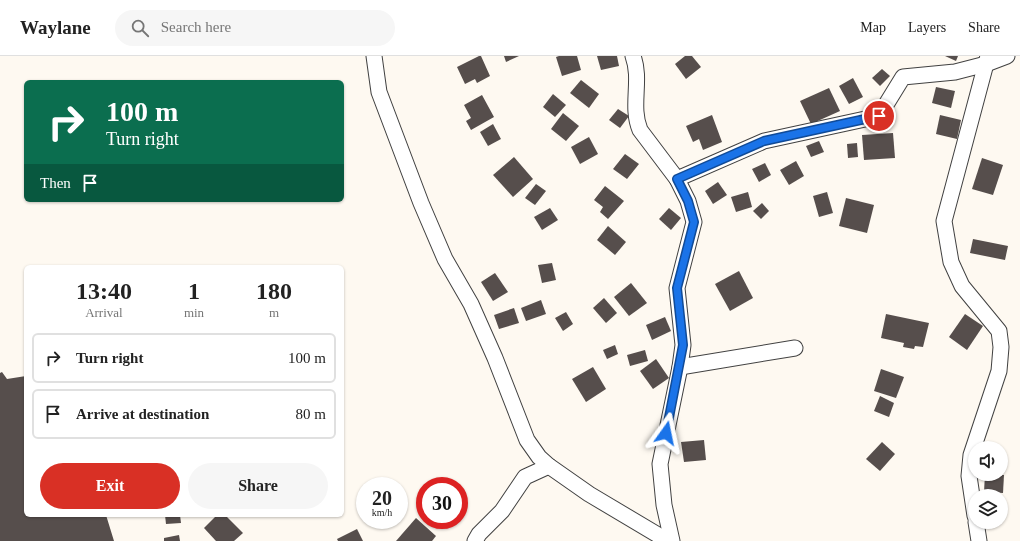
<!DOCTYPE html>
<html lang="en">
<head>
<meta charset="utf-8">
<style>
	body { margin:0; font-family:"Times New Roman",serif; background:#f6f6f6; color:#222; height:100vh; display:flex; flex-direction:column; font-size:15px; white-space:nowrap }
	* { box-sizing:border-box; margin:0 }
	p { font-size:13px; color:#767676 }
	.icon { flex:none; width:22px; height:22px; fill:none; stroke:currentColor; stroke-width:2; stroke-linecap:round; stroke-linejoin:round }
	.map { position:relative; flex:1; overflow:hidden }
	.details { position:absolute; left:24px; top:209px; width:320px; height:252px; display:flex; flex-direction:column; background:#fff; border-radius:6px; box-shadow:0 1px 3px #0004 }
	.details>* { flex:none }
	.hud { position:absolute; left:24px; top:24px; width:320px; height:122px; border-radius:6px; box-shadow:0 1px 3px #0004; background:#0b6e4f; color:#fff; overflow:hidden }
	.controls { position:absolute; left:968px; top:385px; display:grid; gap:8px }
	.controls a { display:grid; place-items:center; width:40px; height:40px; border-radius:50%; background:#fff; box-shadow:0 1px 3px #0004; font-size:20px }
	.speed { position:absolute; left:356px; top:421px; display:flex; gap:8px; font-size:20px; font-weight:700; text-align:center }
	.speed>* { display:grid; place-content:center; width:52px; height:52px; border-radius:50%; background:#fff; box-shadow:0 1px 3px #0004; line-height:1 }
	.speed small { font-size:10px; font-weight:400 }
	.speed .limit { border:6px solid #d22; background:#fff; color:#111 }
	.pin { position:absolute; display:grid; place-items:center; width:34px; height:34px; color:#fff; margin:-17px; border:2px solid #fff; border-radius:50%; box-shadow:0 1px 4px #0007 }
	.me { position:absolute; width:44px; margin:-22px; rotate:12deg; stroke-linejoin:round; filter:drop-shadow(0 0 3px #0008) }
	.turn { display:flex; align-items:center; gap:14px; height:84px; padding:0 16px; font-size:18px }
	.turn .icon { width:52px; height:52px; stroke-width:2.5 }
	.turn b { display:block; font-size:28px; line-height:34px }
	.then { display:flex; align-items:center; height:38px; padding:0 16px; background:#0003; gap:8px; font-size:15px }
	.eta { display:flex; justify-content:space-evenly; align-items:center; height:68px; text-align:center }
	.eta b { font-size:24px; font-weight:700; line-height:28px }
	.button { display:flex; gap:8px; margin-top:auto; padding:8px 16px }
	.button a { flex:1; height:46px; border-radius:24px; background:#d93025; color:#fff; font-size:16px; font-weight:700; line-height:46px; text-align:center }
	.button a+a { background:#f6f6f6; color:#222 }
	ul { padding:0; list-style:none }
	li { display:flex; align-items:center; gap:12px; height:50px; margin:0 8px 6px; padding:0 8px; border:2px solid #e0e0e0; border-radius:6px }
	li div { flex:1 }
	li b { display:block; font-size:15px }
	li em { font-style:normal }
	header { display:flex; align-items:center; gap:24px; box-sizing:border-box; height:56px; padding:0 20px; background:#fff; border-bottom:1px solid #e0e0e0 }
	header strong { font-size:19px }
	nav { display:flex; gap:22px; margin-inline-start:auto; font-size:14px }
	.search { width:280px; height:36px; background:#f6f6f6; display:flex; align-items:center; gap:10px; box-sizing:border-box; padding:0 14px; border-radius:22px; color:#767676; font-size:15px }
	.map>svg:first-child { display:block }
	.building { fill:#564e4c }
	.lines { fill:none; stroke-linecap:round; stroke-linejoin:round }
	.minor-casing { stroke:#414141; stroke-width:17 }
	.minor { stroke:#fff; stroke-width:15 }
	.route-casing { stroke:#114b97; stroke-width:10 }
	.route { stroke:#1a73e8; stroke-width:7 }
</style>
</head>
<body>
<header>
<strong>Waylane</strong>
<div class="search"><svg class="icon" aria-label="search" viewBox="0 0 24 24"><circle cx="10" cy="10" r="6"/><path d="M15 15l6 6"/></svg>Search here</div>
<nav><a>Map</a><a>Layers</a><a>Share</a></nav>
</header>
<div class="map">
<svg width="1020" height="485" viewBox="0 0 1020 485">
	<rect width="100%" height="100%" fill="#fef9f1"/>
	<!-- building -->
	<g class="building">
		<path d="M479,0H481L490,20L477,27L475,23L465,28L457,11Z"/>
		<path d="M504,0H519L506,6Z"/>
		<path d="M559,0H577L581,14L562,20L556,1Z"/>
		<path d="M597,0H617L619,10L601,14Z"/>
		<path d="M685,0H692L701,11L686,23L675,8Z"/>
		<path d="M945,0H958L956,5Z"/>
		<path d="M882,13L890,20L880,30L872,22Z"/>
		<path d="M853,22L863,41L849,48L839,30Z"/>
		<path d="M581,24L599,38L589,52L570,37Z"/>
		<path d="M936,31L955,35L951,52L932,47Z"/>
		<path d="M829,32L840,55L811,68L800,45Z"/>
		<path d="M553,38L566,49L555,61L543,51Z"/>
		<path d="M482,39L494,61L471,74L466,65L471,62L464,49Z"/>
		<path d="M618,53L629,60L620,72L609,64Z"/>
		<path d="M563,57L579,70L566,85L551,73Z"/>
		<path d="M712,59L722,86L703,94L699,83L693,86L686,70Z"/>
		<path d="M940,59L961,64L957,83L936,78Z"/>
		<path d="M493,68L501,83L488,90L480,76Z"/>
		<path d="M893,77L895,102L864,104L862,79Z"/>
		<path d="M589,81L598,98L580,108L571,91Z"/>
		<path d="M819,85L824,96L811,101L806,90Z"/>
		<path d="M857,87L858,101L848,102L847,88Z"/>
		<path d="M625,98L639,108L627,123L613,113Z"/>
		<path d="M514,101L533,123L513,141L493,119Z"/>
		<path d="M982,102L1003,109L993,139L972,133Z"/>
		<path d="M796,105L804,120L789,129L780,114Z"/>
		<path d="M765,107L771,119L759,126L752,113Z"/>
		<path d="M718,126L727,139L713,148L705,135Z"/>
		<path d="M536,128L546,135L535,149L525,142Z"/>
		<path d="M605,130L624,145L608,163L600,156L603,151L594,144Z"/>
		<path d="M748,136L752,151L736,156L731,141Z"/>
		<path d="M827,136L833,157L819,161L813,140Z"/>
		<path d="M846,142L874,149L867,177L839,170Z"/>
		<path d="M762,147L769,155L761,163L753,155Z"/>
		<path d="M550,152L558,164L542,174L534,161Z"/>
		<path d="M669,152L681,162L671,174L659,163Z"/>
		<path d="M608,170L626,186L615,199L597,184Z"/>
		<path d="M973,183L1008,190L1005,204L970,197Z"/>
		<path d="M552,207L556,224L542,227L538,209Z"/>
		<path d="M739,215L753,242L730,255L715,228Z"/>
		<path d="M495,217L508,236L493,245L481,226Z"/>
		<path d="M631,227L647,247L629,260L614,241Z"/>
		<path d="M604,242L617,257L606,267L593,252Z"/>
		<path d="M541,244L546,258L526,265L521,252Z"/>
		<path d="M514,252L519,267L499,273L494,259Z"/>
		<path d="M566,256L573,268L563,275L555,262Z"/>
		<path d="M886,258L929,267L923,291L915,290L914,293L903,291L904,287L881,282Z"/>
		<path d="M965,258L983,270L967,294L949,281Z"/>
		<path d="M665,261L671,275L652,284L646,269Z"/>
		<path d="M615,289L618,298L607,303L603,294Z"/>
		<path d="M645,294L648,305L630,310L627,299Z"/>
		<path d="M656,303L669,322L653,333L640,315Z"/>
		<path d="M593,311L606,333L586,346L572,323Z"/>
		<path d="M881,313L904,321L896,342L874,335Z"/>
		<path d="M2,316L7,323L26,320V459H106L114,485H0V317Z"/>
		<path d="M880,340L894,347L889,361L874,355Z"/>
		<path d="M704,384L706,404L684,406L681,386Z"/>
		<path d="M882,386L895,398L880,415L866,403Z"/>
		<path d="M985,418L1004,419L1003,437L984,436Z"/>
		<path d="M165,459H180L181,467L166,468Z"/>
		<path d="M217,459H225L243,477L234,485H216L204,472Z"/>
		<path d="M416,462L436,480L432,485H396Z"/>
		<path d="M357,473L363,485H338L337,483Z"/>
		<path d="M179,479L180,485H164V482Z"/>
	</g>
	<g class="lines">
		<!-- minor casing -->
		<g class="minor-casing">
			<g id="minor">
				<path d="M374,0L379,36L421,147L445,203L471,248L495,302L527,384L539,401L549,410L589,438L668,485"/>
				<path d="M633,0C642,24 630,50 640,74L677,123L688,145L694,166L677,232L683,289L680,311L660,408L664,449L672,485"/>
				<path d="M677,123L764,85L879,60L903,21L955,16L986,8L1007,0"/>
				<path d="M680,311L795,292"/>
				<path d="M975,460L969,420L971,399L999,315L1001,291L999,275L962,230L951,206L944,165L988,0"/>
				<path d="M976,466L979,485"/>
				<path d="M475,485L479,478L502,455L525,421L549,410"/>
			</g>
		</g>
		<!-- minor -->
		<use href="#minor" class="minor"/>
	</g>
	<g class="lines">
		<!-- route casing -->
		<g class="route-casing">
			<path id="route" d="M666,377L683,289L677,232L694,166L688,145L677,123L764,85L879,60"/>
		</g>
		<!-- route -->
		<use href="#route" class="route"/>
	</g>
</svg>
<div class="controls">
<a><svg class="icon" aria-label="sound" viewBox="0 0 24 24"><path d="M4 9h4l5-4v14l-5-4H4zM17 9q2 3 0 6"/></svg></a>
<a><svg class="icon" aria-label="layers" viewBox="0 0 24 24"><path d="M12 4l9 5-9 5-9-5zM3 14l9 5 9-5"/></svg></a>
</div>
<div class="speed"><div>20<small>km/h</small></div><div class="limit">30</div></div>
<div class="pin" style="left:879px;top:60px;background:#d93025"><svg class="icon" aria-label="arrive" viewBox="0 0 24 24"><path d="M6 21V4h12l-3 4 3 4H6"/></svg></div>
<svg class="me" style="left:666px;top:377px" viewBox="-20 -20 40 40"><path d="M0-17L14 15 0 8-14 15z" fill="#1a73e8" stroke="#fff" stroke-width="4"/></svg>
<div class="hud">
<div class="turn"><svg class="icon" aria-label="right" viewBox="0 0 24 24"><path d="M7 20v-9h11M14 6l5 5-5 5"/></svg><div><b>100 m</b>Turn right</div></div>
<div class="then">Then<svg class="icon" aria-label="arrive" viewBox="0 0 24 24"><path d="M6 21V4h12l-3 4 3 4H6"/></svg></div>
</div>
<section class="details">
<div class="eta">
<div><b>13:40</b><p>Arrival</p></div>
<div><b>1</b><p>min</p></div>
<div><b>180</b><p>m</p></div>
</div>
<ul>
<li><svg class="icon" aria-label="right" viewBox="0 0 24 24"><path d="M7 20v-9h11M14 6l5 5-5 5"/></svg><div><b>Turn right</b></div><em>100 m</em></li>
<li><svg class="icon" aria-label="arrive" viewBox="0 0 24 24"><path d="M6 21V4h12l-3 4 3 4H6"/></svg><div><b>Arrive at destination</b></div><em>80 m</em></li>
</ul>
<div class="button"><a>Exit</a><a>Share</a></div>
</section>
</div>
</body>
</html>
